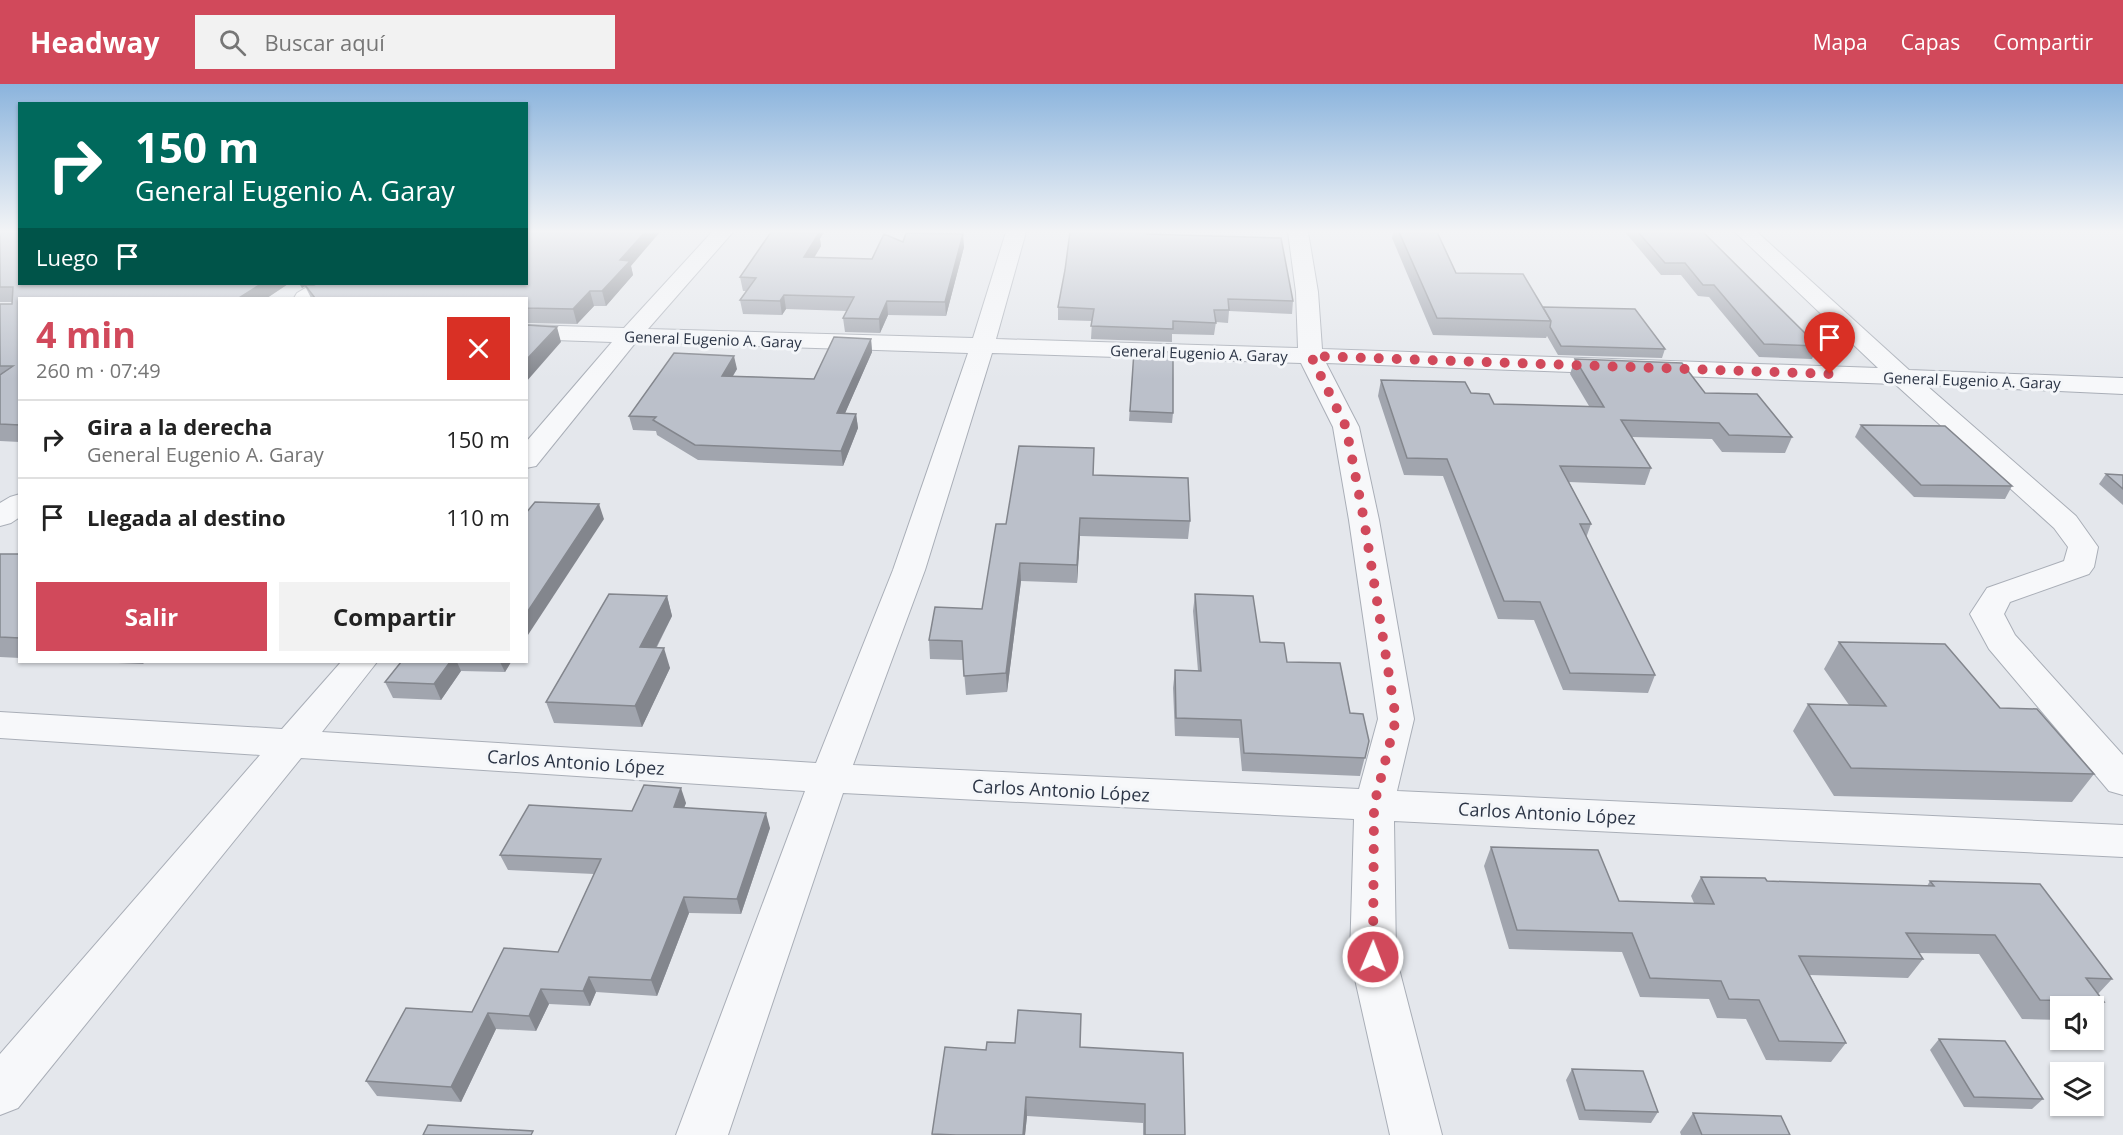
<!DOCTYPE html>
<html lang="es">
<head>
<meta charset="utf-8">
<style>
	body { margin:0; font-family:"Open Sans",sans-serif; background:#f2f2f2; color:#222; height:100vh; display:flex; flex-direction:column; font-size:22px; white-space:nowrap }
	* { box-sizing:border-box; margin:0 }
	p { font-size:20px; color:#767676 }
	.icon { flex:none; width:33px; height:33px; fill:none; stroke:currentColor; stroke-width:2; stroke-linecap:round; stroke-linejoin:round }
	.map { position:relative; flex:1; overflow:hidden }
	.sheet { position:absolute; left:18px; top:213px; width:510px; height:366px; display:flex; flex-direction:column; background:#fff; border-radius:0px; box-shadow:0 2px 4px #0004 }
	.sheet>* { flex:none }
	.banner { position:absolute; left:18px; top:18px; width:510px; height:183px; border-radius:0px; box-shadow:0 2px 4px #0004; background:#00695c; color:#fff; overflow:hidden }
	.buttons { position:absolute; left:2050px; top:912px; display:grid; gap:12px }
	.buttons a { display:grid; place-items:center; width:54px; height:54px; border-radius:0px; background:#fff; box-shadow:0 2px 4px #0004; font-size:30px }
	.pin { position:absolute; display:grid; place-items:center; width:51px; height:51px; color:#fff; margin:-62px -26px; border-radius:50% 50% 50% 0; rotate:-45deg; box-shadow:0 0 6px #0007 }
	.pin .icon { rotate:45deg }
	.me { position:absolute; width:66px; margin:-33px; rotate:1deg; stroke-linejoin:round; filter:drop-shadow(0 0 4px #0008) }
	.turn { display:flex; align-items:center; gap:21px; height:126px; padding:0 18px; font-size:27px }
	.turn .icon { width:78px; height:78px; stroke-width:2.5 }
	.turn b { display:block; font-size:42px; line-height:51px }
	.then { display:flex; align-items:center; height:57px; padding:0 18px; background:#0003; gap:12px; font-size:22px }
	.round { display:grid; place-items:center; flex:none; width:63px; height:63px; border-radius:0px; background:#f2f2f2 }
	.head { display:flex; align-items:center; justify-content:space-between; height:102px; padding:0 18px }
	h1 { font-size:36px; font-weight:700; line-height:45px; color:#d1495b }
	.button { display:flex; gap:12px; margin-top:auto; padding:12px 18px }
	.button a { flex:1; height:69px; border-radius:0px; background:#d1495b; color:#fff; font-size:24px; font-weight:700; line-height:69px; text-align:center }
	.button a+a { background:#f2f2f2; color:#222 }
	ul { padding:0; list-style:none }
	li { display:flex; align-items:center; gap:18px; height:78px; padding:0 18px; border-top:2px solid #e0e0e0 }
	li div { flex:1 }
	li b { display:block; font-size:22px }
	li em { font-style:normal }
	header { display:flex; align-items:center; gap:36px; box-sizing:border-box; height:84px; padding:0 30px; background:#d1495b; color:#fff }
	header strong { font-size:28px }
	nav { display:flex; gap:33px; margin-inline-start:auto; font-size:21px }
	.search { width:420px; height:54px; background:#f2f2f2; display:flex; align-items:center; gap:15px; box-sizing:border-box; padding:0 21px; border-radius:0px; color:#767676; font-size:22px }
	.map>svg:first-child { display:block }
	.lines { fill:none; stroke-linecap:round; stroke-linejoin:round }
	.minor-casing { stroke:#a9aeb7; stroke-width:2 }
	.minor { fill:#f7f8fa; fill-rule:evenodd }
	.wall { fill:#a1a5ae }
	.shaded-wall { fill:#83868d }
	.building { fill:#bbc0ca; stroke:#83868d; stroke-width:1.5 }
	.route { stroke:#d1495b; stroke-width:10; stroke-dasharray:0 18 }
	.labels { text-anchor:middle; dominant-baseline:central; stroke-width:6; stroke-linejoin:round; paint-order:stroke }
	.far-street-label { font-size:15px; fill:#2b3445; stroke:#f4f6f9 }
	.street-label { font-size:18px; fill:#2b3445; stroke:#f4f6f9 }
</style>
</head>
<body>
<header>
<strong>Headway</strong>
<div class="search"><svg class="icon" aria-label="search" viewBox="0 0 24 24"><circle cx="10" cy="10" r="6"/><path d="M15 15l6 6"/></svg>Buscar aquí</div>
<nav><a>Mapa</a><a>Capas</a><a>Compartir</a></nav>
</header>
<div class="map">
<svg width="2123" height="1051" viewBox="0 0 2123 1051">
	<rect width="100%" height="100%" fill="#e4e7ec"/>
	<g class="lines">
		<!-- minor casing -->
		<g class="minor-casing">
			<g id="minor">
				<path d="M712,148H733L648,245L973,254L1006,148H1026L996,255L1298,264L1296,208L1288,148H1308L1318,208L1322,265L1878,284L1735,148H1757L1909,286L2123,294V310L1926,301L2076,432L2098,463L2094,483L2089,490L2010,518L2004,530L2015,551L2123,671V711L2109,707L1989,565L1970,530L1987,504L2064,477L2068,463L2054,444L1895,300L1326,279L1359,343L1379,436L1414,635L1397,707L2123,741V773L1394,737L1396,873L1442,1051H1390L1350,873L1354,735L843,709L728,1051H676L805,707L301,674L18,1024L0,1031V970L260,671L0,654V628L282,645L341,578H377L322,648L816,679L893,486L968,269L636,258L536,382L526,384V358L612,258L526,255V241L624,244ZM992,269L1301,279L1333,343L1349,436L1378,635L1359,705L853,681L925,486Z"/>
				<path d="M312,200H337L319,214H294L297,209Z"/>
				<path d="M20,410V433L11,439L0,442V419L10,413Z"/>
			</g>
		</g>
		<!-- minor -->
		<use href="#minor" class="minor"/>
	</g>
	<!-- wall -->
	<g class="wall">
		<path d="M0,148L20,200H288L267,214H20V358L0,357V220H12V218H0Z"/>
		<path d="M1393,148H1437L1456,189L1543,223L1665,265L1662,274L1558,271L1547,252L1546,254L1433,251L1392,154Z"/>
		<path d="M1625,148H1703L1818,262L1812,275L1759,273L1709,213L1698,212L1681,191H1661Z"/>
		<path d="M1147,150L1293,217L1292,230L1229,227L1228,239L1216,238L1214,251L1172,250V258L1091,255L1092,237L1058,236V223Z"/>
		<path d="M820,155L821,162L814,174L872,175L903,158L964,163L946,232L888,231L880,249L845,248L843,234L847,227L786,225L782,231L743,230L740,216L746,207H743L740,193Z"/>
		<path d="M631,182L633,191L606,222H594L577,240L526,239V214H311L305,202L302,204L299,200H309L306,201Z"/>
		<path d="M871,255L872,268L845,329L856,330L858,344L843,382L698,376L657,351L656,347L633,346L629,332L737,285L733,292L814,295Z"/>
		<path d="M1134,267L1173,329L1172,339L1129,337Z"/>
		<path d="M1575,275L1705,309L1792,353L1785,369L1722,368L1712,355L1631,353L1651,384L1645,401L1569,398L1591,440L1586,454L1655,591L1648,609L1563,606L1534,536L1498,535L1443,392L1404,391L1378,312L1381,296L1471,309L1494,320L1589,322L1570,290Z"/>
		<path d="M1861,341L2012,402L2005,415L1914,413L1855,353Z"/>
		<path d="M2106,390L2123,391V421L2099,400Z"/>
		<path d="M1093,391L1190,437L1188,455L1080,452L1077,499L1021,497L1007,608L966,611L963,576L930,575L929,556L982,525L1006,440Z"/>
		<path d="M0,470H20V574L0,573Z"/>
		<path d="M1195,510L1287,578L1350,629L1369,657L1360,692L1242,687L1239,654L1175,652L1173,604L1175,586L1198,587L1193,527Z"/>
		<path d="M667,512L672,532L657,563L670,584L642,643L554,639L546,618Z"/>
		<path d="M1839,558L2000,624L2094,690L2072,718L1834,712L1793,647L1808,620L1849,621L1824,585Z"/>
		<path d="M93,578H145L143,580Z"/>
		<path d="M401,578H511L505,588L461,587L441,616L393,614L385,598Z"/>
		<path d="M686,719L684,723L770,744L741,830L689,829L657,912L596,908L590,922L549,920L536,947L496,945L461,1018L377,1012L366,997L472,928L558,868L594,790L508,786L500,771L632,727Z"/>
		<path d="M1491,763L1619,817L1694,819L1691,812L1701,793L1767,797L1927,802L1930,797L2112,895L2098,910L2104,918L2094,928V922H2061V936L2022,935L1979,870L1919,869L1923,875L1908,894L1810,891L1846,959L1831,978L1766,976L1746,935L1717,934L1709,915L1640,913L1622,868L1509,865L1484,782Z"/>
		<path d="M1939,955L2043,1015L2032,1025L1964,1023L1930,966Z"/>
		<path d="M1080,963L1185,1051H1143V1039L1027,1032L1025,1051H932V1050L986,966Z"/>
		<path d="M1572,985L1658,1028L1651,1039L1579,1036L1566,996Z"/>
		<path d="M1693,1029L1790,1051H1681L1680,1048Z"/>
	</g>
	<!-- shaded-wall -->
	<g class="shaded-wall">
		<path d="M645,148H660L631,182L633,191L606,222L602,207L620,176Z"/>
		<path d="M814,148H824L820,155L821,162L806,187L804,173Z"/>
		<path d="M963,150L964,163L946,232L945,218Z"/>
		<path d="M261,200H288L267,214H239Z"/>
		<path d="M300,200H309L302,204Z"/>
		<path d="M590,207L594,222L577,240L573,225Z"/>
		<path d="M784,211L786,225L782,231L780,217Z"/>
		<path d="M887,217L888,231L880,249L879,235Z"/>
		<path d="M557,243L561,258L526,298V276Z"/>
		<path d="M871,255L872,268L839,343L837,329Z"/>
		<path d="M734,272L737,285L724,306L722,292Z"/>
		<path d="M856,330L858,344L843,382L841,367Z"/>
		<path d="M599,420L604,435L526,554V530Z"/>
		<path d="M1080,434V452L1077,499V481Z"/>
		<path d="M1020,479L1021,497L1007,608L1006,589Z"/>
		<path d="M667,512L672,532L646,583L640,563Z"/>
		<path d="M664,564L670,584L642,643L635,622Z"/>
		<path d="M450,578H457L461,587L441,616L434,600Z"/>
		<path d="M500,578H511L505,588Z"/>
		<path d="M681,704L686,719L679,738L674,723Z"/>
		<path d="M766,729L770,744L741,830L737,815Z"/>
		<path d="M684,813L689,829L657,912L651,896Z"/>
		<path d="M589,893L596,908L590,922L583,907Z"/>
		<path d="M541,905L549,920L536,947L529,932Z"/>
		<path d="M488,929L496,945L461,1018L451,1003Z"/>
		<path d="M1026,1013L1027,1032L1025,1051H1023Z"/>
	</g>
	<!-- building -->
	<g class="building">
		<path d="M0,148H20V200H261L239,214H20V341L0,340V291L13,282H0V220H12L13,203H0Z"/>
		<path d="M526,148H645L620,176L630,177L602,207H590L573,225L526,224V214H315L305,201H314L316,200H526Z"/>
		<path d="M771,148L819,149L804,173L872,175L884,150L903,158L906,149L963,150L945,218L887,217L879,235L843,234L854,213L784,211L780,217L740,216L756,194L740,193Z"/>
		<path d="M1070,148H1147V150L1281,154L1293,217L1228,215L1229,226H1214L1216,239L1173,237V245L1091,242L1094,225L1058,223L1065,186Z"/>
		<path d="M1399,148H1437L1456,189L1523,190L1551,237L1437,234Z"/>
		<path d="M1638,148H1703L1818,262L1764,260L1714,201H1703L1685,179H1665Z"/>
		<path d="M1543,223L1635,225L1665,265L1561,262L1550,243L1551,237Z"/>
		<path d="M526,241L557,243L526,276Z"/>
		<path d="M834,253L871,255L837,329L856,330L841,367L695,361L653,336L656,333L629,332L674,269L734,272L722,292L814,295Z"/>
		<path d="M1134,267L1173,268V329L1130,327Z"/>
		<path d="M1575,275L1682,279L1705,309L1757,310L1792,353L1729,351L1719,339L1621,336L1651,384L1560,382L1591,440H1580L1655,591L1570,589L1540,518L1504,517L1447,375L1407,374L1381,296L1465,298L1471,309L1489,310L1494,320L1604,323Z"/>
		<path d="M1861,341L1945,342L2012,402L1921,401Z"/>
		<path d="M1019,362L1094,364L1093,391L1188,394L1190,437L1080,434L1077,481L1020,479L1006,589L964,592L962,557L929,556L935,523L982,525L996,440H1006Z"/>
		<path d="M2106,390L2123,391V405Z"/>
		<path d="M535,418L599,420L526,530V429Z"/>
		<path d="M0,470H20V554L0,553Z"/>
		<path d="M609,510L667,512L640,563L664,564L635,622L546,618Z"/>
		<path d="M1195,510L1253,512L1260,558L1284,559L1287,578L1340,579L1350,629L1363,630L1369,657L1365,674L1244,669L1241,636L1176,634L1175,586L1201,587Z"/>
		<path d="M1839,558L1945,560L2000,624L2037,625L2094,690L1851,684L1808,620L1886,622Z"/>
		<path d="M401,578H450L434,600L385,598Z"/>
		<path d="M644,701L681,704L674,723L766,729L737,815L684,813L651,896L589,893L583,907L541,905L529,932L488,929L451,1003L366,997L406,924L472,928L504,864L558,868L601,775L500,771L529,721L632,727Z"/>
		<path d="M1491,763L1598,766L1619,817L1714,820L1701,793L1765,794L1767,797L1934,802L1930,797L2040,800L2112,895L2086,894L2104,918L2040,916L1995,851L1906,849L1923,875L1799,872L1846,959L1779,957L1759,916L1729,915L1721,897L1650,894L1632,849L1517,846Z"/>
		<path d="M1018,926L1081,930L1080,963L1183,969L1185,1051H1145V1020L1026,1013L1023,1051H956L932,1050L945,963L986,966L987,958L1015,959Z"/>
		<path d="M1939,955L2005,957L2043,1015L1974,1013Z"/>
		<path d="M1572,985L1643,987L1658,1028L1585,1026Z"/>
		<path d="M1693,1029L1781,1032L1790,1051H1702Z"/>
		<path d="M428,1041L533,1047L531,1051H423Z"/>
	</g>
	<!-- sky -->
	<linearGradient id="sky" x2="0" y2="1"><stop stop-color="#8bb4dd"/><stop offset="0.5" stop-color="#f3f4f6"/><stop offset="1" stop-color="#f3f4f6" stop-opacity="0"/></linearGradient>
	<rect width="2123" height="295" fill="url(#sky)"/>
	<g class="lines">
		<!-- route -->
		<path class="route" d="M1373,873L1374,721L1396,635L1364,436L1346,343L1311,272L1830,290"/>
	</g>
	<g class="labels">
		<!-- far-street labels -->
		<g class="far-street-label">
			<text transform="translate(713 255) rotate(2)">General Eugenio A. Garay</text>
			<text transform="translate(1199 269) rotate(2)">General Eugenio A. Garay</text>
			<text transform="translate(1972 296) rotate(2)">General Eugenio A. Garay</text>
		</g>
		<!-- street labels -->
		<g class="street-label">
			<text transform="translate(576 678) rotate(4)">Carlos Antonio López</text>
			<text transform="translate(1061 706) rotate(3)">Carlos Antonio López</text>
			<text transform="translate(1547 729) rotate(3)">Carlos Antonio López</text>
		</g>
	</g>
</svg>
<div class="buttons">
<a><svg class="icon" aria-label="sound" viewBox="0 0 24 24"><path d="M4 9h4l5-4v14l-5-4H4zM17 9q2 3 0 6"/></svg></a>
<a><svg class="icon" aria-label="layers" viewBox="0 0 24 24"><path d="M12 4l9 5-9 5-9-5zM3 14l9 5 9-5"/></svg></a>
</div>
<div class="pin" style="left:1830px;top:290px;background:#d93025"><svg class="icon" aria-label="arrive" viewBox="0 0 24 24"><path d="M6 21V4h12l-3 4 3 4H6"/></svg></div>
<svg class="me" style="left:1373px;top:873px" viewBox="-20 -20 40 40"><circle r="17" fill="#d1495b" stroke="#fff" stroke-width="3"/><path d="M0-11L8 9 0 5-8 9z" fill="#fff"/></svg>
<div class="banner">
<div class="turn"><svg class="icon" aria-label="right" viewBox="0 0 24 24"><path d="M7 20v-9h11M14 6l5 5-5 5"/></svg><div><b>150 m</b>General Eugenio A. Garay</div></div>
<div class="then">Luego<svg class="icon" aria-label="arrive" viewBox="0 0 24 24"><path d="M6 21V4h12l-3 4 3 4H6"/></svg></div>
</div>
<section class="sheet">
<div class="head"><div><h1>4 min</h1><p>260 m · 07:49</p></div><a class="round" style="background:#d93025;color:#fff"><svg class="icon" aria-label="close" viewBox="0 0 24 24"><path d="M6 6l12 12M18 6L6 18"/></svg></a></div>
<ul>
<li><svg class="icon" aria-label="right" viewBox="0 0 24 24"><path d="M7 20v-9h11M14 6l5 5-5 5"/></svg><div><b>Gira a la derecha</b><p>General Eugenio A. Garay</p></div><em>150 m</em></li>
<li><svg class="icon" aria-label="arrive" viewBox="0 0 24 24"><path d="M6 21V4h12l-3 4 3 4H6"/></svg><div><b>Llegada al destino</b></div><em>110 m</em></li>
</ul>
<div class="button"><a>Salir</a><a>Compartir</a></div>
</section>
</div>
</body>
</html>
